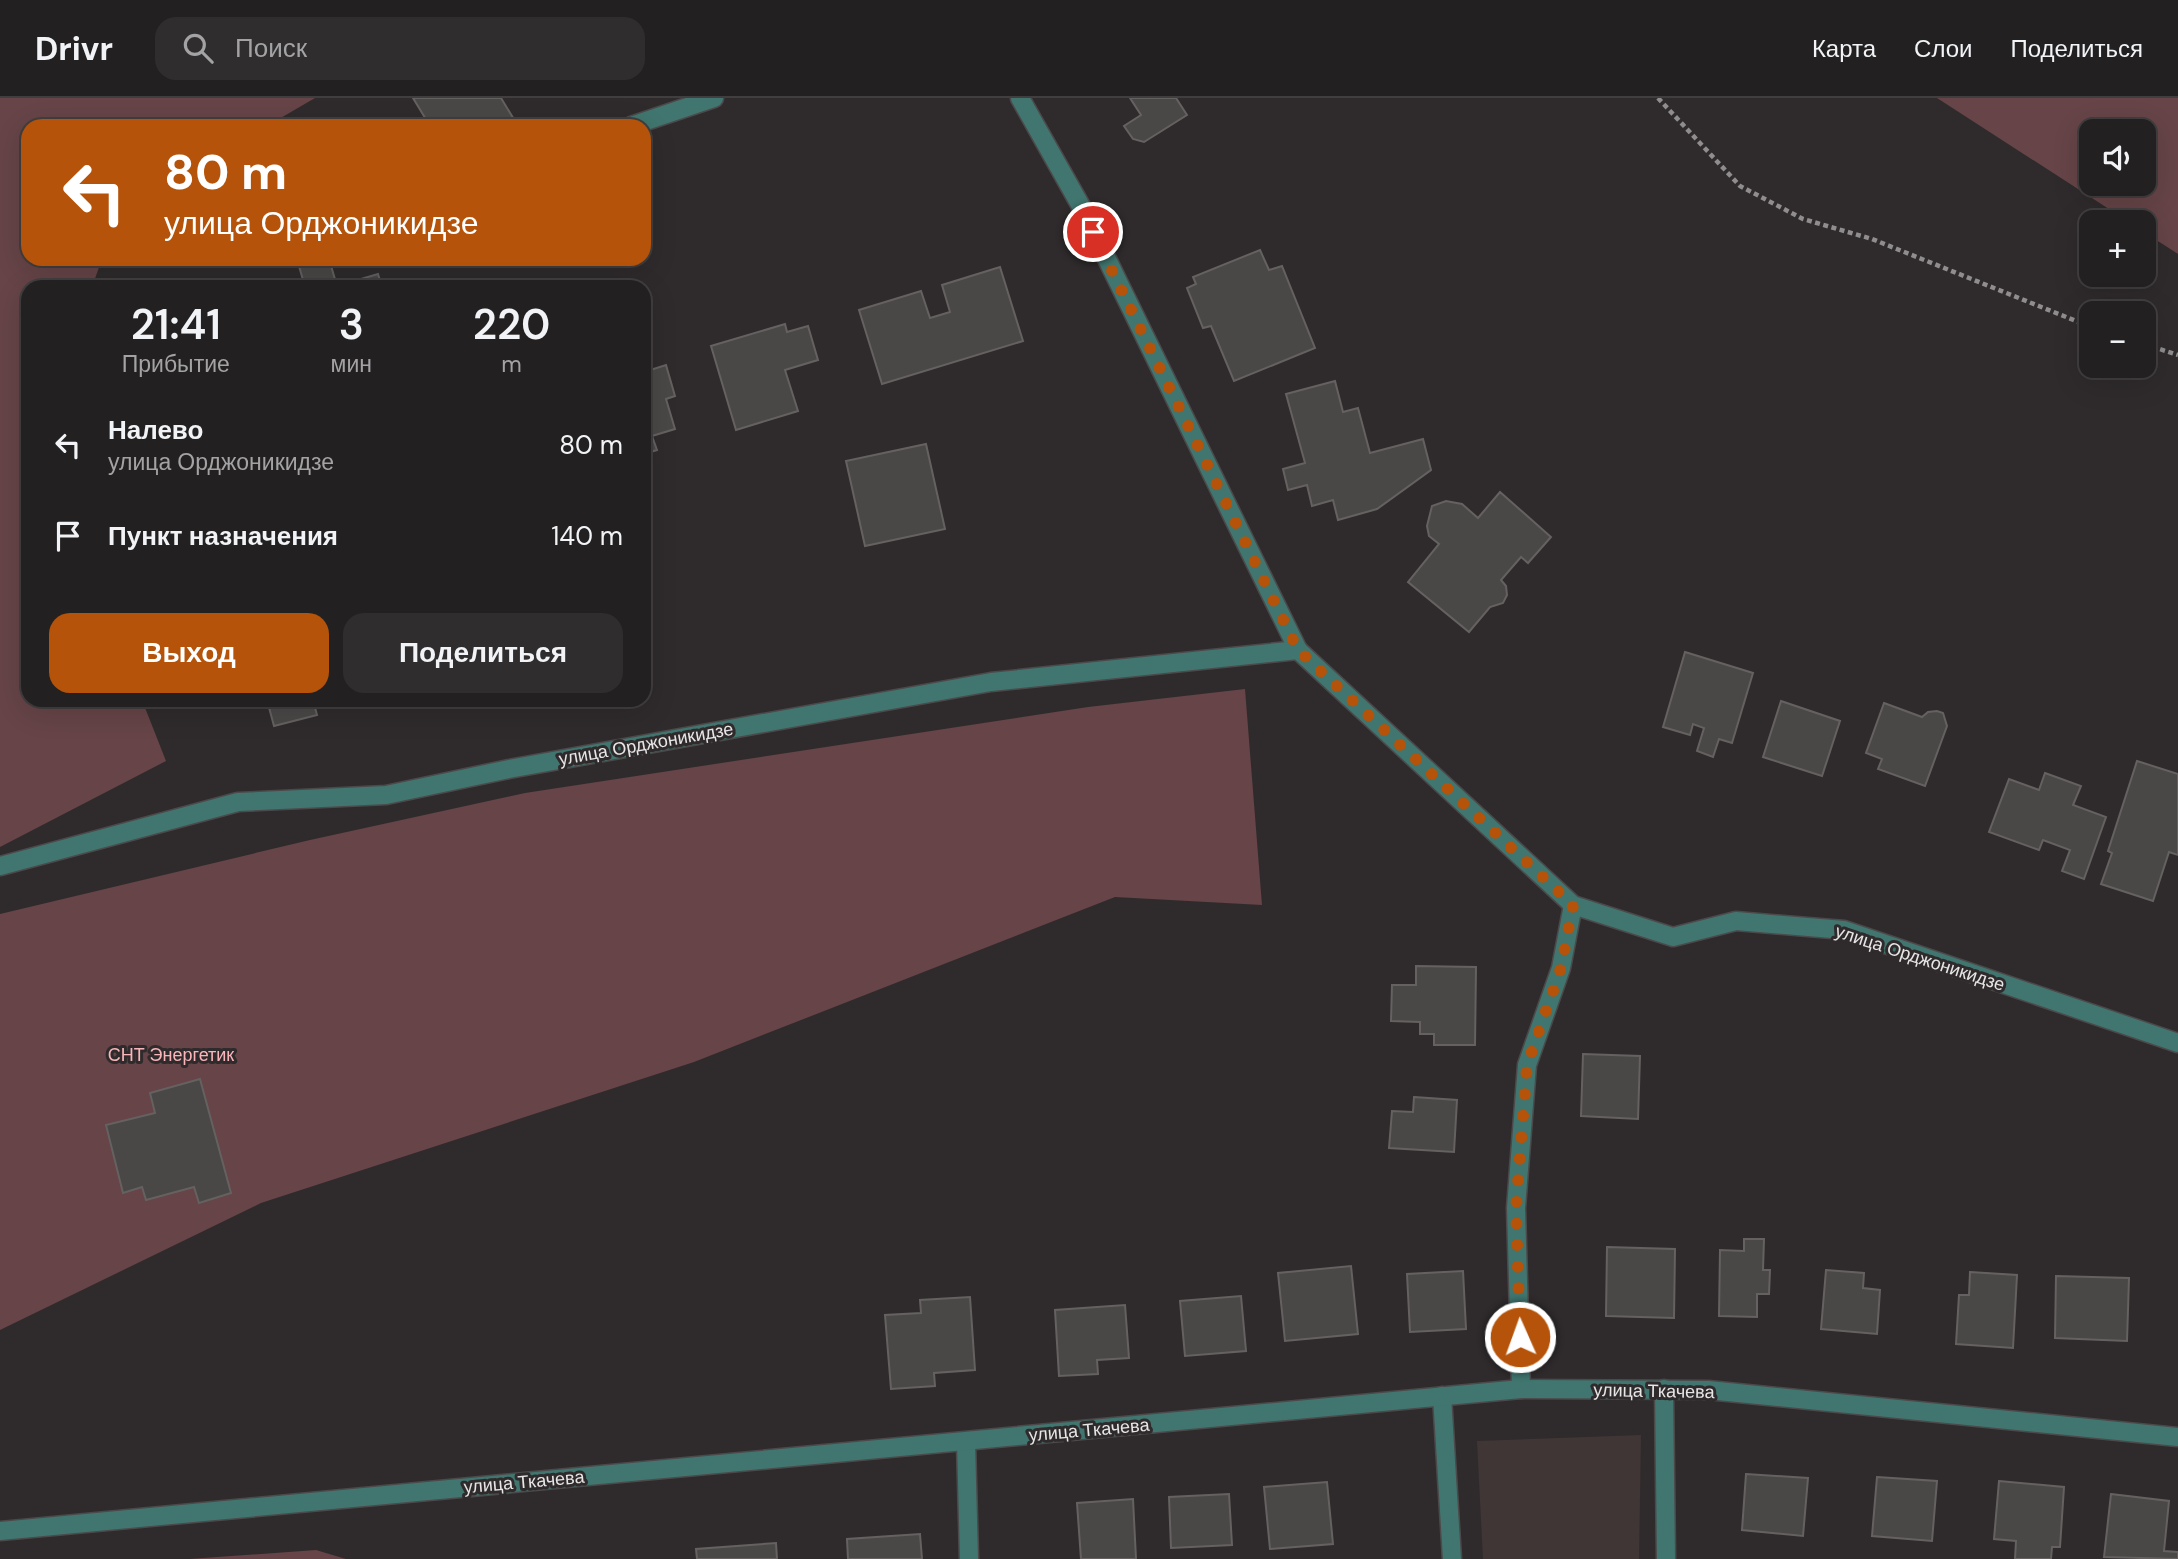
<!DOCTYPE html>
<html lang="ru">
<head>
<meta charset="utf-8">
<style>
	body { margin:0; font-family:"DM Sans",sans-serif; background:#2f2d2e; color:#f1f3f6; height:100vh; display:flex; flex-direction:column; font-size:26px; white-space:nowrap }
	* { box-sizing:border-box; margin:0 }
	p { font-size:23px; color:#a3a3a5 }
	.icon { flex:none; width:38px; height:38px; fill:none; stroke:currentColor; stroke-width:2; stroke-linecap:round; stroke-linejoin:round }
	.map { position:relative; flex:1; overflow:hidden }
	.details { position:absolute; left:21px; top:182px; width:630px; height:427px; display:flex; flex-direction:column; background:#232021; border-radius:21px; box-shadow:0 7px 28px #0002,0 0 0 2px #403e3f }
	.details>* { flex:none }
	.hud { position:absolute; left:21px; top:21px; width:630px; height:147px; border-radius:21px; box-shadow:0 7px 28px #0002,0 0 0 2px #403e3f; background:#b45309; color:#fff; overflow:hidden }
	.controls { position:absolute; left:2079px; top:21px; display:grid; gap:14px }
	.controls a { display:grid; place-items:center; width:77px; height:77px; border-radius:14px; background:#232021; box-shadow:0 7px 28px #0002,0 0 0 2px #403e3f; font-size:35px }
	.pin { position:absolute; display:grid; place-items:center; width:60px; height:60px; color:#fff; margin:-30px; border:4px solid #fff; border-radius:50%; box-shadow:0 2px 7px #0007 }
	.me { position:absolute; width:77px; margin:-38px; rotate:358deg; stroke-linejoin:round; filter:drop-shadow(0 0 5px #0008) }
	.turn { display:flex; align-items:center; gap:24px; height:147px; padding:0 28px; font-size:32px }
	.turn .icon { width:91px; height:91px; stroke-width:2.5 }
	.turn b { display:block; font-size:49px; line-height:60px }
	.eta { display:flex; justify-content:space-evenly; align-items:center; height:119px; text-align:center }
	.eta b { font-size:42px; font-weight:600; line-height:49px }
	.cta { display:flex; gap:14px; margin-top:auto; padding:14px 28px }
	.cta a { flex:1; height:80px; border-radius:21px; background:#b45309; color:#fff; font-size:28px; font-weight:600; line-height:80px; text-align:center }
	.cta a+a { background:#2f2d2e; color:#f1f3f6 }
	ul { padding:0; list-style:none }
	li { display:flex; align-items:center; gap:21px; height:91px; padding:0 28px }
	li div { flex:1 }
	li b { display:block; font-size:26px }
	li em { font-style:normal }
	header { display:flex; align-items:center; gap:42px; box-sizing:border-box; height:98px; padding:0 35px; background:#232021; border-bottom:2px solid #403e3f }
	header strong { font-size:33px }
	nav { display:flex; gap:38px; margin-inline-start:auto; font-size:24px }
	.search { width:490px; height:63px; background:#2f2d2e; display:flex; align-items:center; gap:18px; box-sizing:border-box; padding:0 24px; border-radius:21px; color:#a3a3a5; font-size:26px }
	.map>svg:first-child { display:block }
	.built { fill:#403636 }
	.green { fill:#664447; fill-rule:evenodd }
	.building { fill:#4a4747; stroke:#656161; stroke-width:2 }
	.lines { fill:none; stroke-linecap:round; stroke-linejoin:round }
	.minor-casing { stroke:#4c494a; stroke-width:21 }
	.path { stroke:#8f8d8d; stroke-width:4.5; stroke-dasharray:5 3.5; stroke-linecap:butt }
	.minor { stroke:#40766f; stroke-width:18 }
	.route { stroke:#b45309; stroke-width:12; stroke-dasharray:0 21.6 }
	.labels { text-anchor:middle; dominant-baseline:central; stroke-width:6; stroke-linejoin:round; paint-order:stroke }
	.street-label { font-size:18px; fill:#e7e5e5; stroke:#2f2b2c }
	.park-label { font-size:18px; fill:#fab5ba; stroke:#2f2b2c }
</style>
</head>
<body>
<header>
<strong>Drivr</strong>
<div class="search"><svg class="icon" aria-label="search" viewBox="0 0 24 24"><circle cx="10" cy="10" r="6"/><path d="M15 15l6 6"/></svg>Поиск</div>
<nav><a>Карта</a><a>Слои</a><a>Поделиться</a></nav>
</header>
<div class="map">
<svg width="2178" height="1461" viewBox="0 0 2178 1461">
	<rect width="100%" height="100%" fill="#2f2b2c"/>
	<!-- built -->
	<path class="built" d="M1641,1337L1639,1461H1483L1477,1343Z"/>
	<!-- green -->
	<g class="green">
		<path d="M0,0H315L267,28H28V161H102L92,189H28V602H142L166,663L0,749Z"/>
		<path d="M1937,0H2178V156L2144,134V124H2129ZM2091,33H2144V86H2091Z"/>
		<path d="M1245,591L1262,807L1115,799L694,964L261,1105L0,1232V816L310,742L525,695L1088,609Z"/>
		<path d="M316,1452L346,1461H189Z"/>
	</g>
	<!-- building -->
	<g class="building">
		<path d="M413,0H501L518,28H430Z"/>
		<path d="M1130,0H1176L1187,17L1144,44L1133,41L1124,28L1141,17Z"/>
		<path d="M1260,152L1269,172L1282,168L1315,250L1234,283L1211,228L1203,230L1187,190L1196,186L1193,179Z"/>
		<path d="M297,161H329L337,188L378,176L382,189H305Z"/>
		<path d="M1000,169L1023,243L882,286L859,212L921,193L930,220L950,214L942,187Z"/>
		<path d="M785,226L787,234L808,228L818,262L785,272L798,313L736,332L711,248Z"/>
		<path d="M666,267L675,298L666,301L675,331L652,338L657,352L644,356V274Z"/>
		<path d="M1335,283L1343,314L1358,310L1370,355L1423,341L1431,372L1377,411L1338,422L1333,402L1312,408L1307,387L1288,392L1283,371L1305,365L1286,296Z"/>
		<path d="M926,346L945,431L865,448L846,363Z"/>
		<path d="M1500,394L1551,439L1528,465L1521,459L1501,482L1506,488L1507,497L1503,505L1490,509L1469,534L1408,484L1439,446L1429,438L1427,428L1432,408L1446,403L1462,406L1478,420Z"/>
		<path d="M1685,554L1753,575L1732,645L1719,641L1713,659L1697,653L1704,630L1693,626L1690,637L1663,629Z"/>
		<path d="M267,602H313L317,617L274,628Z"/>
		<path d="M1781,603L1840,623L1822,678L1763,659Z"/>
		<path d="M1884,605L1922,619L1928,614L1937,613L1943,615L1947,628L1925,688L1878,671L1882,661L1866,655Z"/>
		<path d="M2137,663L2178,676V757L2169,754L2153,803L2101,786L2112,755L2108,753Z"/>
		<path d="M2045,675L2081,688L2073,707L2106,719L2084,781L2062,773L2070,752L2043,742L2039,752L1989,734L2009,681L2039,692Z"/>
		<path d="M1416,868L1476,869L1475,947H1434V936H1420V924L1391,923L1392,887H1416Z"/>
		<path d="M1583,956L1640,958L1638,1021L1581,1018Z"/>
		<path d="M200,981L231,1095L199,1105L194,1089L146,1102L142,1089L123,1095L106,1027L155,1015L150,995Z"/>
		<path d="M1414,999L1457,1002L1454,1054L1389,1050L1392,1013L1413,1014Z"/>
		<path d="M1744,1141H1764L1763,1172H1770L1769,1196H1757V1219L1719,1218L1720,1152L1744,1153Z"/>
		<path d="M1607,1149L1675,1151L1674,1220L1606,1218Z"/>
		<path d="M1351,1168L1358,1236L1285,1243L1278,1175Z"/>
		<path d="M1826,1172L1864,1175L1863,1190L1880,1192L1877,1236L1821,1231Z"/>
		<path d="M1463,1173L1466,1231L1410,1234L1407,1176Z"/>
		<path d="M1970,1174L2017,1177L2013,1250L1956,1246L1959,1197H1969Z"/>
		<path d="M2056,1178L2129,1180L2127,1243L2055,1240Z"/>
		<path d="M1241,1198L1246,1253L1185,1258L1180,1203Z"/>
		<path d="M970,1199L975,1272L934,1275L935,1288L891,1291L885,1217L921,1215L920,1202Z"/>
		<path d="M1125,1207L1129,1260L1097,1262L1098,1276L1059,1278L1055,1212Z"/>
		<path d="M1746,1376L1808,1380L1803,1438L1742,1432Z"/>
		<path d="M1877,1379L1937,1383L1932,1443L1872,1438Z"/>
		<path d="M1999,1383L2064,1389L2060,1449H2052L2051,1461H2015L2016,1443L1994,1441Z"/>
		<path d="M1327,1384L1333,1446L1270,1451L1264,1389Z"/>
		<path d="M1229,1396L1232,1447L1171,1450L1169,1399Z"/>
		<path d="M2111,1396L2169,1403L2164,1453L2178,1454V1461L2104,1459Z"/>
		<path d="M1133,1401L1136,1461H1081L1077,1405Z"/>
		<path d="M920,1436L922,1461H848L847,1441Z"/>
		<path d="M776,1445L777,1461H697L696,1451Z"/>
	</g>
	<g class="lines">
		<!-- minor casing -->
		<g class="minor-casing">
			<g id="minor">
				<path d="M1020,0L1082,110L1298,552"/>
				<path d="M631,28L714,0"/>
				<path d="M0,768L238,704L386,697L509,671L991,584L1298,552L1573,807L1673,839L1736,823L1844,832L2178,945"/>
				<path d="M1521,1291L1516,1110L1527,967L1561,870L1573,807"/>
				<path d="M1664,1291L1666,1461"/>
				<path d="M1442,1298L1452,1461"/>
				<path d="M966,1344L969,1461"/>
				<path d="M0,1433L1521,1291L1708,1292L2178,1339"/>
			</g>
		</g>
		<!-- path -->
		<g class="path">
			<path d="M1658,0L1740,88L1803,121L1872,141L2091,229"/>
			<path d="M2144,246L2178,257"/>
		</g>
		<!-- minor -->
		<use href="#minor" class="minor"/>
	</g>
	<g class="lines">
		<!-- route -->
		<path class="route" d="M1093,134L1298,552L1573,807L1561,870L1527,967L1516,1110L1520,1239"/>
	</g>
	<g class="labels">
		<!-- street labels -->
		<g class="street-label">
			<text transform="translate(646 646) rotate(-10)">улица Орджоникидзе</text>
			<text transform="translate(1920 860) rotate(18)">улица Орджоникидзе</text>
			<text transform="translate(1654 1293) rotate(1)">улица Ткачева</text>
			<text transform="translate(1089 1332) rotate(-5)">улица Ткачева</text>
			<text transform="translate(524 1384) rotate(-5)">улица Ткачева</text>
		</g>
		<!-- park labels -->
		<g class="park-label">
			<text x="171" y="957">СНТ Энергетик</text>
		</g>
	</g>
</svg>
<div class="controls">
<a><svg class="icon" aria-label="sound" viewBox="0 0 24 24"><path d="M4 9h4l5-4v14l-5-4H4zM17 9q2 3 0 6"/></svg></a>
<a>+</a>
<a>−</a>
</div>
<div class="pin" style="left:1093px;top:134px;background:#d93025"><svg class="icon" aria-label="arrive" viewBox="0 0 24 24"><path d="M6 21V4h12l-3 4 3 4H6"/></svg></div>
<svg class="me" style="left:1520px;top:1239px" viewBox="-20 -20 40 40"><circle r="17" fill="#b45309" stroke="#fff" stroke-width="3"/><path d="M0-11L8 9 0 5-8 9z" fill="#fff"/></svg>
<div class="hud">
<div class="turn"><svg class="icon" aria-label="left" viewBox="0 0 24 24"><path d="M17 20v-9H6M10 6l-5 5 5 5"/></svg><div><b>80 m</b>улица Орджоникидзе</div></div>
</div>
<section class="details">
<div class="eta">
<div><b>21:41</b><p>Прибытие</p></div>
<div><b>3</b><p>мин</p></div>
<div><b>220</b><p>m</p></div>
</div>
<ul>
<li><svg class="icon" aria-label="left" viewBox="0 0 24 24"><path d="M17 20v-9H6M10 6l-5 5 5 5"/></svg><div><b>Налево</b><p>улица Орджоникидзе</p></div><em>80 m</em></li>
<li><svg class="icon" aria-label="arrive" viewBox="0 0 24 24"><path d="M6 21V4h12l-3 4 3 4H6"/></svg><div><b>Пункт назначения</b></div><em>140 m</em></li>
</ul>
<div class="cta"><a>Выход</a><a>Поделиться</a></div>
</section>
</div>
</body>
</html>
